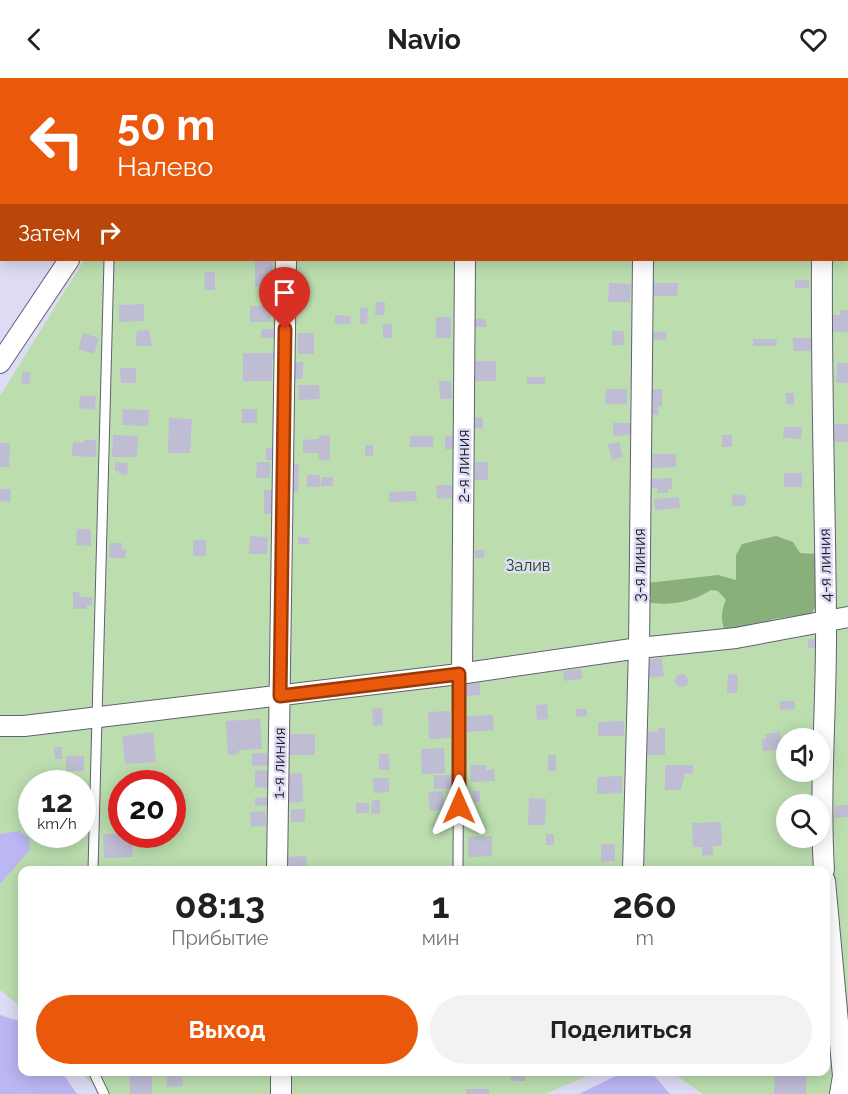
<!DOCTYPE html>
<html lang="ru">
<head>
<meta charset="utf-8">
<style>
	body { margin:0; font-family:Raleway,sans-serif; background:#f2f2f2; color:#202124; height:100vh; display:flex; flex-direction:column; font-size:22px; white-space:nowrap }
	* { box-sizing:border-box; margin:0 }
	p { font-size:20px; color:#757577 }
	.icon { flex:none; width:33px; height:33px; fill:none; stroke:currentColor; stroke-width:2; stroke-linecap:round; stroke-linejoin:round }
	.map { position:relative; flex:1; overflow:hidden }
	.details { position:absolute; left:18px; top:788px; width:812px; height:210px; display:flex; flex-direction:column; background:#fff; border-radius:12px; box-shadow:0 3px 15px #0003 }
	.details>* { flex:none }
	.hud { position:absolute; left:0px; top:0px; width:849px; height:183px; box-shadow:0 3px 15px #0003; background:#ea580c; color:#fff; overflow:hidden }
	.controls { position:absolute; left:776px; top:650px; display:grid; gap:12px }
	.controls a { display:grid; place-items:center; width:54px; height:54px; border-radius:50%; background:#fff; box-shadow:0 3px 15px #0003; font-size:30px }
	.speed { position:absolute; left:18px; top:692px; display:flex; gap:12px; font-size:30px; font-weight:700; text-align:center }
	.speed>* { display:grid; place-content:center; width:78px; height:78px; border-radius:50%; background:#fff; box-shadow:0 3px 15px #0003; line-height:1 }
	.speed small { font-size:15px; font-weight:400 }
	.speed .limit { border:9px solid #d22; background:#fff; color:#111 }
	.pin { position:absolute; display:grid; place-items:center; width:51px; height:51px; color:#fff; margin:-62px -26px; border-radius:50% 50% 50% 0; rotate:-45deg; box-shadow:0 0 6px #0007 }
	.pin .icon { rotate:45deg }
	.me { position:absolute; width:66px; margin:-33px; rotate:0deg; stroke-linejoin:round; filter:drop-shadow(0 0 4px #0008) }
	.turn { display:flex; align-items:center; gap:21px; height:126px; padding:0 18px; font-size:27px }
	.turn .icon { width:78px; height:78px; stroke-width:2.5 }
	.turn b { display:block; font-size:42px; line-height:51px }
	.then { display:flex; align-items:center; height:57px; padding:0 18px; background:#0003; gap:12px; font-size:22px }
	.eta { display:flex; justify-content:space-evenly; align-items:center; height:102px; text-align:center }
	.eta b { font-size:36px; font-weight:700; line-height:42px }
	.primary-button { display:flex; gap:12px; margin-top:auto; padding:12px 18px }
	.primary-button a { flex:1; height:69px; border-radius:36px; background:#ea580c; color:#fff; font-size:24px; font-weight:700; line-height:69px; text-align:center }
	.primary-button a+a { background:#f2f2f2; color:#202124 }
	header { display:flex; justify-content:space-between; align-items:center; height:78px; padding:0 18px; background:#fff; font-size:27px; font-weight:700 }
	.map>svg:first-child { display:block }
	.green { fill:#bcdeaf; fill-rule:evenodd }
	.forest { fill:#89af7a }
	.water { fill:#bcb6f3 }
	.building { fill:#bebdd4 }
	.lines { fill:none; stroke-linecap:round; stroke-linejoin:round }
	.lane-casing { stroke:#626074; stroke-width:11 }
	.street-casing { stroke:#626074; stroke-width:22 }
	.lane { stroke:#fff; stroke-width:9 }
	.street { stroke:#fff; stroke-width:20 }
	.route-casing { stroke:#983908; stroke-width:15 }
	.route { stroke:#ea580c; stroke-width:10 }
	.labels { text-anchor:middle; dominant-baseline:central; stroke-width:5; stroke-linejoin:round; paint-order:stroke }
	.street-label { font-size:16px; fill:#181820; stroke:#dedcf4 }
	.park-label { font-size:16px; fill:#1f440c; stroke:#dedcf4 }
</style>
</head>
<body>
<header><svg class="icon" aria-label="back" viewBox="0 0 24 24"><path d="M15 5l-7 7 7 7"/></svg>Navio<svg class="icon" aria-label="heart" viewBox="0 0 24 24"><path d="M12 20l-8-8c-3-5 5-10 8-4 3-6 11-1 8 4z"/></svg></header>
<div class="map">
<svg width="848" height="1016" viewBox="0 0 848 1016">
	<rect width="100%" height="100%" fill="#dedcf4"/>
	<!-- green -->
	<g class="green">
		<path d="M188,0H848V1016H703L670,993H825V792H22V930L0,912V318L84,182H848V2ZM786,660H819V693H786ZM32,705H82V756H32ZM122,705H172V756H122ZM786,726H819V759H786Z"/>
		<path d="M79,993H599L545,1016H102Z"/>
	</g>
	<!-- forest -->
	<g class="forest">
		<path d="M0,0H102L2,2L0,175Z"/>
		<path d="M776,458L793,464L800,475L817,476L819,524L811,536L773,541L754,550L726,554C720,544 721,532 726,522L718,513L711,512C690,525 670,528 645,524L647,505L718,497L736,502V477L742,466Z"/>
	</g>
	<!-- water -->
	<g class="water">
		<path d="M19,753L29,760L30,772L0,806V756Z"/>
		<path d="M0,937L22,944V993H61L77,1016H0Z"/>
		<path d="M626,993H650L670,1016H579Z"/>
	</g>
	<!-- building -->
	<g class="building">
		<path d="M255,182H273L272,209H255Z"/>
		<path d="M205,194H215V212H204Z"/>
		<rect x="795" y="202" width="14" height="8"/>
		<path d="M609,205L631,206L630,224H608Z"/>
		<path d="M653,205H678L677,218H653Z"/>
		<path d="M376,224H385L384,237H375Z"/>
		<path d="M144,226V243L119,244V227Z"/>
		<rect x="250" y="228" width="20" height="16"/>
		<path d="M360,230H368L367,246H360Z"/>
		<path d="M840,232H848V254H833V237H840Z"/>
		<path d="M335,237L351,238L350,246H335Z"/>
		<rect x="436" y="239" width="15" height="21"/>
		<path d="M471,240L486,241V249H470Z"/>
		<rect x="383" y="246" width="9" height="14"/>
		<rect x="261" y="251" width="15" height="9"/>
		<path d="M149,252L152,268H135L137,253Z"/>
		<rect x="612" y="253" width="12" height="14"/>
		<path d="M649,254H667L666,262L649,261Z"/>
		<path d="M83,255L99,260L94,276L78,271Z"/>
		<rect x="298" y="255" width="16" height="21"/>
		<rect x="793" y="260" width="18" height="13"/>
		<path d="M753,261H777L776,268H753Z"/>
		<path d="M243,275H276V281H272V303H243Z"/>
		<path d="M474,283H496V303H469Z"/>
		<path d="M295,284H303V301H294Z"/>
		<path d="M837,285H848V305H836Z"/>
		<path d="M120,290H136V305H121Z"/>
		<path d="M23,293L31,295L29,307L21,305Z"/>
		<rect x="527" y="299" width="18" height="7"/>
		<path d="M439,303H451L452,321H440Z"/>
		<path d="M298,307H319L320,321L299,322Z"/>
		<path d="M606,311H627V326H605Z"/>
		<path d="M648,311H662V328L658,329L659,337H649Z"/>
		<path d="M786,315H794V327L786,326Z"/>
		<path d="M80,318H96L95,332L79,330Z"/>
		<path d="M123,331L149,332L148,348L122,347Z"/>
		<rect x="242" y="331" width="15" height="14"/>
		<path d="M472,339H483V351L472,350Z"/>
		<path d="M169,340L192,341L190,375H168Z"/>
		<path d="M613,345H631V357L613,358Z"/>
		<rect x="829" y="346" width="19" height="18"/>
		<path d="M784,349H802L801,361L783,360Z"/>
		<path d="M113,357L138,358L137,379H112Z"/>
		<path d="M330,357V382H319V375H303V362L319,361V358Z"/>
		<rect x="722" y="357" width="10" height="12"/>
		<rect x="410" y="358" width="23" height="11"/>
		<rect x="445" y="358" width="9" height="13"/>
		<path d="M84,362H96V379L72,378L73,364L84,365Z"/>
		<path d="M619,364L623,379L612,382L608,366Z"/>
		<path d="M0,365H10L9,389H0Z"/>
		<rect x="365" y="367" width="8" height="11"/>
		<rect x="266" y="370" width="9" height="12"/>
		<path d="M652,376H676V389L652,390Z"/>
		<path d="M115,384L128,385L127,397L119,396V393H115Z"/>
		<path d="M257,384H270V400H256Z"/>
		<rect x="475" y="384" width="13" height="18"/>
		<path d="M289,386H299L298,414H289Z"/>
		<rect x="784" y="395" width="18" height="14"/>
		<rect x="307" y="397" width="13" height="12"/>
		<rect x="321" y="399" width="12" height="9"/>
		<path d="M672,400V411H668V415H657V410H650V401Z"/>
		<path d="M436,407H452V420L437,421Z"/>
		<path d="M0,411H11L10,424L0,423Z"/>
		<path d="M264,412H272L274,436H264Z"/>
		<path d="M416,413L417,423L389,424V414Z"/>
		<path d="M732,416L746,417L745,428H732Z"/>
		<path d="M679,419L680,430L655,432L654,421Z"/>
		<path d="M77,451H91V468L76,467Z"/>
		<path d="M250,458L268,459L267,476H249Z"/>
		<path d="M298,459L309,460V466H298Z"/>
		<rect x="193" y="462" width="13" height="16"/>
		<path d="M110,465H122V471H126L125,480H109Z"/>
		<rect x="475" y="472" width="9" height="8"/>
		<path d="M73,514H79L80,519H92V527H87V531H73Z"/>
		<path d="M808,561H816L815,570H808Z"/>
		<path d="M662,580L664,598L645,600L644,582Z"/>
		<path d="M581,591L582,601L564,603L563,593Z"/>
		<path d="M684,596L689,602L686,608L679,609L674,604L677,597Z"/>
		<path d="M728,596L738,597L737,615H727Z"/>
		<path d="M480,605V617L466,618L465,606Z"/>
		<path d="M780,623H795V631L780,632Z"/>
		<path d="M547,626L548,641L537,642L536,627Z"/>
		<path d="M382,630L383,647L373,648L372,631Z"/>
		<path d="M576,631H587V638L576,639Z"/>
		<path d="M450,633L451,660L429,661L428,634Z"/>
		<path d="M493,637L494,652L467,654V638Z"/>
		<path d="M260,641L262,671L239,672V676L228,677L226,643Z"/>
		<path d="M624,643V658H598V644Z"/>
		<path d="M658,650H665V677H644V654H658Z"/>
		<path d="M153,654L156,684L125,686L122,658Z"/>
		<path d="M780,654L782,672L763,673L762,661H766L765,656Z"/>
		<rect x="289" y="656" width="26" height="21"/>
		<path d="M54,669H62V681H55Z"/>
		<path d="M444,670L445,695L422,696L421,671Z"/>
		<path d="M252,675H267L268,687L252,688Z"/>
		<path d="M379,676H389L390,692H379Z"/>
		<rect x="548" y="677" width="8" height="16"/>
		<rect x="66" y="678" width="18" height="15"/>
		<path d="M470,687H486V692L494,691L495,703L471,704Z"/>
		<path d="M665,687H693V696L685,695L681,712H665Z"/>
		<path d="M255,692L268,693V710L255,709Z"/>
		<path d="M302,695L303,724L285,725L284,696Z"/>
		<path d="M434,697H452V710L434,711Z"/>
		<path d="M622,698V715L597,716V699Z"/>
		<path d="M373,700H389V714L374,715Z"/>
		<path d="M443,713L444,732L430,733L428,714Z"/>
		<rect x="473" y="713" width="7" height="11"/>
		<path d="M268,719L269,727L255,728V720Z"/>
		<path d="M529,720L546,721L545,747H528Z"/>
		<path d="M372,722H380V736H371Z"/>
		<rect x="356" y="725" width="13" height="10"/>
		<path d="M848,727V739L834,740L835,728Z"/>
		<rect x="291" y="731" width="14" height="13"/>
		<path d="M265,733L266,748L251,749L250,734Z"/>
		<path d="M721,744L722,768H713V777L702,778V769H693L692,745Z"/>
		<path d="M45,756H74L61,770Z"/>
		<path d="M103,756H132L133,779L104,780Z"/>
		<rect x="546" y="756" width="8" height="11"/>
		<path d="M492,758V778L468,779V759Z"/>
		<path d="M601,766H615V783L601,784Z"/>
		<path d="M306,778L307,792H287L286,779Z"/>
		<path d="M262,788V792H243V789Z"/>
		<path d="M129,993H152V1016H130Z"/>
		<path d="M168,993H182L183,1008L166,1009Z"/>
		<rect x="511" y="993" width="14" height="10"/>
		<path d="M775,993H807L806,1016H774Z"/>
		<rect x="466" y="1011" width="23" height="5"/>
	</g>
	<g class="lines">
		<!-- lane casing -->
		<g class="lane-casing">
			<g id="lane">
				<path d="M93,792L109,182"/>
				<path d="M458,792L459,596"/>
				<path d="M93,993L104,1016"/>
			</g>
		</g>
		<!-- street casing -->
		<g class="street-casing">
			<g id="street">
				<path d="M170,2L171,0"/>
				<path d="M290,2V0"/>
				<path d="M469,2V0"/>
				<path d="M647,2V0"/>
				<path d="M825,2V0"/>
				<path d="M822,182C821,302 825,421 826,541C827,625 819,708 824,792"/>
				<path d="M0,285L69,182"/>
				<path d="M462,595L465,182"/>
				<path d="M0,648H24L459,596L639,570L736,560L848,539"/>
				<path d="M277,792L286,182"/>
				<path d="M633,792L639,570L643,182"/>
				<path d="M825,803L843,998L840,1016"/>
				<path d="M281,993V1016"/>
			</g>
		</g>
		<!-- lane -->
		<use href="#lane" class="lane"/>
		<!-- street -->
		<use href="#street" class="street"/>
	</g>
	<g class="lines">
		<!-- route casing -->
		<g class="route-casing">
			<path id="route" d="M285,251L280,618L459,596V728"/>
		</g>
		<!-- route -->
		<use href="#route" class="route"/>
	</g>
	<g class="labels">
		<!-- street labels -->
		<g class="street-label">
			<text transform="translate(463 388) rotate(-90)">2-я линия</text>
			<text transform="translate(639 487) rotate(-90)">3-я линия</text>
			<text transform="translate(825 487) rotate(-91)">4-я линия</text>
			<text transform="translate(279 685) rotate(-89)">1-я линия</text>
		</g>
		<!-- park labels -->
		<g class="park-label">
			<text x="528" y="487">Залив</text>
		</g>
	</g>
</svg>
<div class="controls">
<a><svg class="icon" aria-label="sound" viewBox="0 0 24 24"><path d="M4 9h4l5-4v14l-5-4H4zM17 9q2 3 0 6"/></svg></a>
<a><svg class="icon" aria-label="search" viewBox="0 0 24 24"><circle cx="10" cy="10" r="6"/><path d="M15 15l6 6"/></svg></a>
</div>
<div class="speed"><div>12<small>km/h</small></div><div class="limit">20</div></div>
<div class="pin" style="left:285px;top:251px;background:#d93025"><svg class="icon" aria-label="arrive" viewBox="0 0 24 24"><path d="M6 21V4h12l-3 4 3 4H6"/></svg></div>
<svg class="me" style="left:459px;top:728px" viewBox="-20 -20 40 40"><path d="M0-17L14 15 0 8-14 15z" fill="#ea580c" stroke="#fff" stroke-width="4"/></svg>
<div class="hud">
<div class="turn"><svg class="icon" aria-label="left" viewBox="0 0 24 24"><path d="M17 20v-9H6M10 6l-5 5 5 5"/></svg><div><b>50 m</b>Налево</div></div>
<div class="then">Затем<svg class="icon" aria-label="right" viewBox="0 0 24 24"><path d="M7 20v-9h11M14 6l5 5-5 5"/></svg></div>
</div>
<section class="details">
<div class="eta">
<div><b>08:13</b><p>Прибытие</p></div>
<div><b>1</b><p>мин</p></div>
<div><b>260</b><p>m</p></div>
</div>
<div class="primary-button"><a>Выход</a><a>Поделиться</a></div>
</section>
</div>
</body>
</html>
